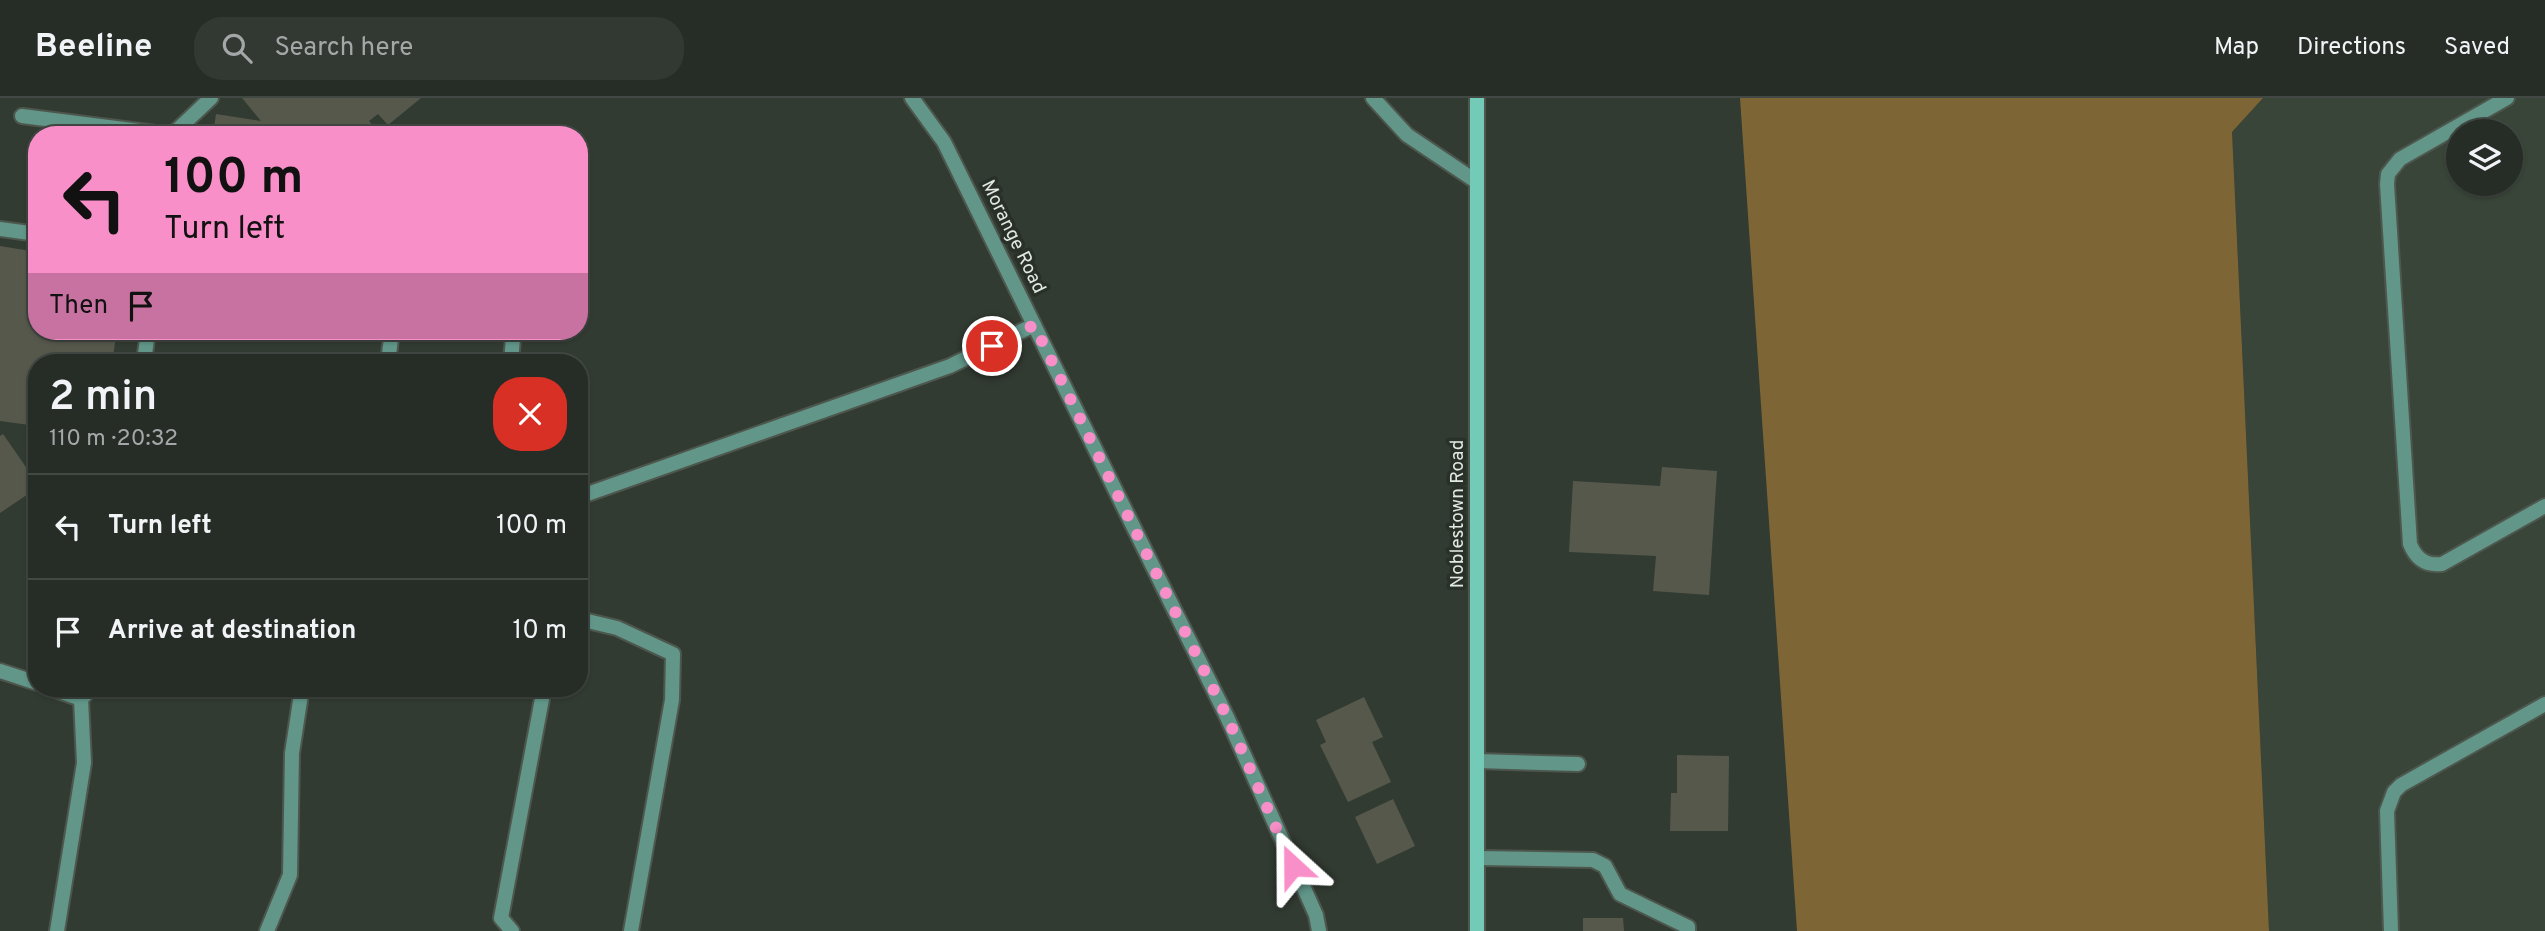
<!DOCTYPE html>
<html lang="en">
<head>
<meta charset="utf-8">
<style>
	body { margin:0; font-family:Overpass,sans-serif; background:#323832; color:#f1f3f6; height:100vh; display:flex; flex-direction:column; font-size:26px; white-space:nowrap }
	* { box-sizing:border-box; margin:0 }
	p { font-size:23px; color:#a4a7a7 }
	.icon { flex:none; width:38px; height:38px; fill:none; stroke:currentColor; stroke-width:2; stroke-linecap:round; stroke-linejoin:round }
	.map { position:relative; flex:1; overflow:hidden }
	.panel { position:absolute; left:28px; top:256px; width:560px; height:343px; display:flex; flex-direction:column; background:#262c26; border-radius:28px; box-shadow:0 2px 5px #0004,0 0 0 2px #424843 }
	.panel>* { flex:none }
	.banner { position:absolute; left:28px; top:28px; width:560px; height:214px; border-radius:28px; box-shadow:0 2px 5px #0004,0 0 0 2px #424843; background:#f98fc9; color:#111; overflow:hidden }
	.fabs { position:absolute; left:2446px; top:21px; display:grid; gap:14px }
	.fabs a { display:grid; place-items:center; width:77px; height:77px; border-radius:50%; background:#262c26; box-shadow:0 2px 5px #0004,0 0 0 2px #424843; font-size:35px }
	.pin { position:absolute; display:grid; place-items:center; width:60px; height:60px; color:#fff; margin:-30px; border:4px solid #fff; border-radius:50%; box-shadow:0 2px 7px #0007 }
	.me { position:absolute; width:77px; margin:-38px; rotate:336deg; stroke-linejoin:round; filter:drop-shadow(0 0 5px #0008) }
	.turn { display:flex; align-items:center; gap:24px; height:147px; padding:0 21px; font-size:32px }
	.turn .icon { width:91px; height:91px; stroke-width:2.5 }
	.turn b { display:block; font-size:49px; line-height:60px }
	.then { display:flex; align-items:center; height:66px; padding:0 21px; background:#0003; gap:14px; font-size:26px }
	.round { display:grid; place-items:center; flex:none; width:74px; height:74px; border-radius:28px; background:#323832 }
	.head { display:flex; align-items:center; justify-content:space-between; height:119px; padding:0 21px }
	h1 { font-size:42px; font-weight:600; line-height:52px }
	ul { padding:0; list-style:none }
	li { display:flex; align-items:center; gap:21px; height:105px; padding:0 21px; border-top:2px solid #424843 }
	li div { flex:1 }
	li b { display:block; font-size:26px }
	li em { font-style:normal }
	header { display:flex; align-items:center; gap:42px; box-sizing:border-box; height:98px; padding:0 35px; background:#262c26; border-bottom:2px solid #424843 }
	header strong { font-size:33px }
	nav { display:flex; gap:38px; margin-inline-start:auto; font-size:24px }
	.search { width:490px; height:63px; background:#323832; display:flex; align-items:center; gap:18px; box-sizing:border-box; padding:0 24px; border-radius:28px; color:#a4a7a7; font-size:26px }
	.map>svg:first-child { display:block }
	.built { fill:#384538; fill-rule:evenodd }
	.forest { fill:#7e6536 }
	.building { fill:#56584c }
	.lines { fill:none; stroke-linecap:round; stroke-linejoin:round }
	.service-casing { stroke:#4e574e; stroke-width:18 }
	.minor-casing { stroke:#4e574e; stroke-width:18 }
	.tertiary-casing { stroke:#4e574e; stroke-width:18 }
	.secondary-casing { stroke:#4e574e; stroke-width:18 }
	.service { stroke:#619689; stroke-width:14 }
	.minor { stroke:#619689; stroke-width:14 }
	.tertiary { stroke:#619689; stroke-width:14 }
	.secondary { stroke:#73cbb7; stroke-width:14 }
	.route { stroke:#f98fc9; stroke-width:12; stroke-dasharray:0 21.6 }
	.labels { text-anchor:middle; dominant-baseline:central; stroke-width:7; stroke-linejoin:round; paint-order:stroke }
	.street-label { font-size:19px; fill:#e2e8e3; stroke:#283028 }
</style>
</head>
<body>
<header>
<strong>Beeline</strong>
<div class="search"><svg class="icon" aria-label="search" viewBox="0 0 24 24"><circle cx="10" cy="10" r="6"/><path d="M15 15l6 6"/></svg>Search here</div>
<nav><a>Map</a><a>Directions</a><a>Saved</a></nav>
</header>
<div class="map">
<svg width="2545" height="833" viewBox="0 0 2545 833">
	<rect width="100%" height="100%" fill="#323b32"/>
	<!-- built -->
	<path class="built" d="M2263,0H2545V833H2269L2232,34ZM2459,33H2511V86H2459Z"/>
	<!-- forest -->
	<path class="forest" d="M1740,0H2263L2232,34L2269,833H1797Z"/>
	<!-- building -->
	<g class="building">
		<path d="M242,0H421L388,27L378,16L369,23L381,37H213L216,16L261,23Z"/>
		<path d="M0,148L37,154V233H117L112,264H37V328L0,323Z"/>
		<path d="M3,336L37,385V390L0,415V338Z"/>
		<path d="M1662,369L1717,373L1709,497L1653,493L1656,458L1569,454L1573,383L1660,388Z"/>
		<path d="M1364,599L1383,639L1372,644L1391,684L1348,704L1320,647L1326,644L1316,622Z"/>
		<path d="M1677,657L1729,658L1728,733H1670L1671,695H1677Z"/>
		<path d="M1393,701L1415,748L1377,766L1355,719Z"/>
		<path d="M1583,820H1623L1624,833H1583Z"/>
	</g>
	<g class="lines">
		<!-- service casing -->
		<g class="service-casing">
			<g id="service">
				<path d="M2507,0L2400,61L2388,76L2387,86L2410,446C2416,461 2426,468 2442,466L2545,408"/>
				<path d="M22,18L171,37"/>
				<path d="M172,37L211,0"/>
				<path d="M0,131L37,136"/>
				<path d="M144,264L148,233"/>
				<path d="M388,264L392,233"/>
				<path d="M511,264L513,240L516,233"/>
				<path d="M579,399L950,268L1034,227"/>
				<path d="M579,521L617,530L673,556L672,602L631,833"/>
				<path d="M0,573L37,585"/>
				<path d="M49,590L81,601"/>
				<path d="M1477,663L1578,666"/>
				<path d="M1477,760L1593,762L1605,768L1620,796L1688,829V833"/>
				<path d="M57,833L84,665L81,601L92,590"/>
				<path d="M267,833L290,777L292,655L302,590"/>
				<path d="M512,833L501,820L544,590"/>
				<path d="M2391,833L2387,713L2394,694L2401,687L2545,606"/>
			</g>
		</g>
		<!-- minor casing -->
		<g class="minor-casing">
			<path id="minor" d="M1373,0L1407,37L1477,84"/>
		</g>
		<!-- tertiary casing -->
		<g class="tertiary-casing">
			<path id="tertiary" d="M912,0L944,44L1227,619L1316,817L1319,833"/>
		</g>
		<!-- secondary casing -->
		<g class="secondary-casing">
			<path id="secondary" d="M1477,0V833"/>
		</g>
		<!-- service -->
		<use href="#service" class="service"/>
		<!-- minor -->
		<use href="#minor" class="minor"/>
		<!-- tertiary -->
		<use href="#tertiary" class="tertiary"/>
		<!-- secondary -->
		<use href="#secondary" class="secondary"/>
	</g>
	<g class="lines">
		<!-- route -->
		<path class="route" d="M992,248L1034,227L1227,619L1293,768"/>
	</g>
	<g class="labels">
		<!-- street labels -->
		<g class="street-label">
			<text transform="translate(1013 139) rotate(64)">Morange Road</text>
			<text transform="translate(1458 416) rotate(-90)">Noblestown Road</text>
		</g>
	</g>
</svg>
<div class="fabs">
<a><svg class="icon" aria-label="layers" viewBox="0 0 24 24"><path d="M12 4l9 5-9 5-9-5zM3 14l9 5 9-5"/></svg></a>
</div>
<div class="pin" style="left:992px;top:248px;background:#d93025"><svg class="icon" aria-label="arrive" viewBox="0 0 24 24"><path d="M6 21V4h12l-3 4 3 4H6"/></svg></div>
<svg class="me" style="left:1293px;top:768px" viewBox="-20 -20 40 40"><path d="M0-17L14 15 0 8-14 15z" fill="#f98fc9" stroke="#fff" stroke-width="4"/></svg>
<div class="banner">
<div class="turn"><svg class="icon" aria-label="left" viewBox="0 0 24 24"><path d="M17 20v-9H6M10 6l-5 5 5 5"/></svg><div><b>100 m</b>Turn left</div></div>
<div class="then">Then<svg class="icon" aria-label="arrive" viewBox="0 0 24 24"><path d="M6 21V4h12l-3 4 3 4H6"/></svg></div>
</div>
<section class="panel">
<div class="head"><div><h1>2 min</h1><p>110 m · 20:32</p></div><a class="round" style="background:#d93025;color:#fff"><svg class="icon" aria-label="close" viewBox="0 0 24 24"><path d="M6 6l12 12M18 6L6 18"/></svg></a></div>
<ul>
<li><svg class="icon" aria-label="left" viewBox="0 0 24 24"><path d="M17 20v-9H6M10 6l-5 5 5 5"/></svg><div><b>Turn left</b></div><em>100 m</em></li>
<li><svg class="icon" aria-label="arrive" viewBox="0 0 24 24"><path d="M6 21V4h12l-3 4 3 4H6"/></svg><div><b>Arrive at destination</b></div><em>10 m</em></li>
</ul>
</section>
</div>
</body>
</html>
